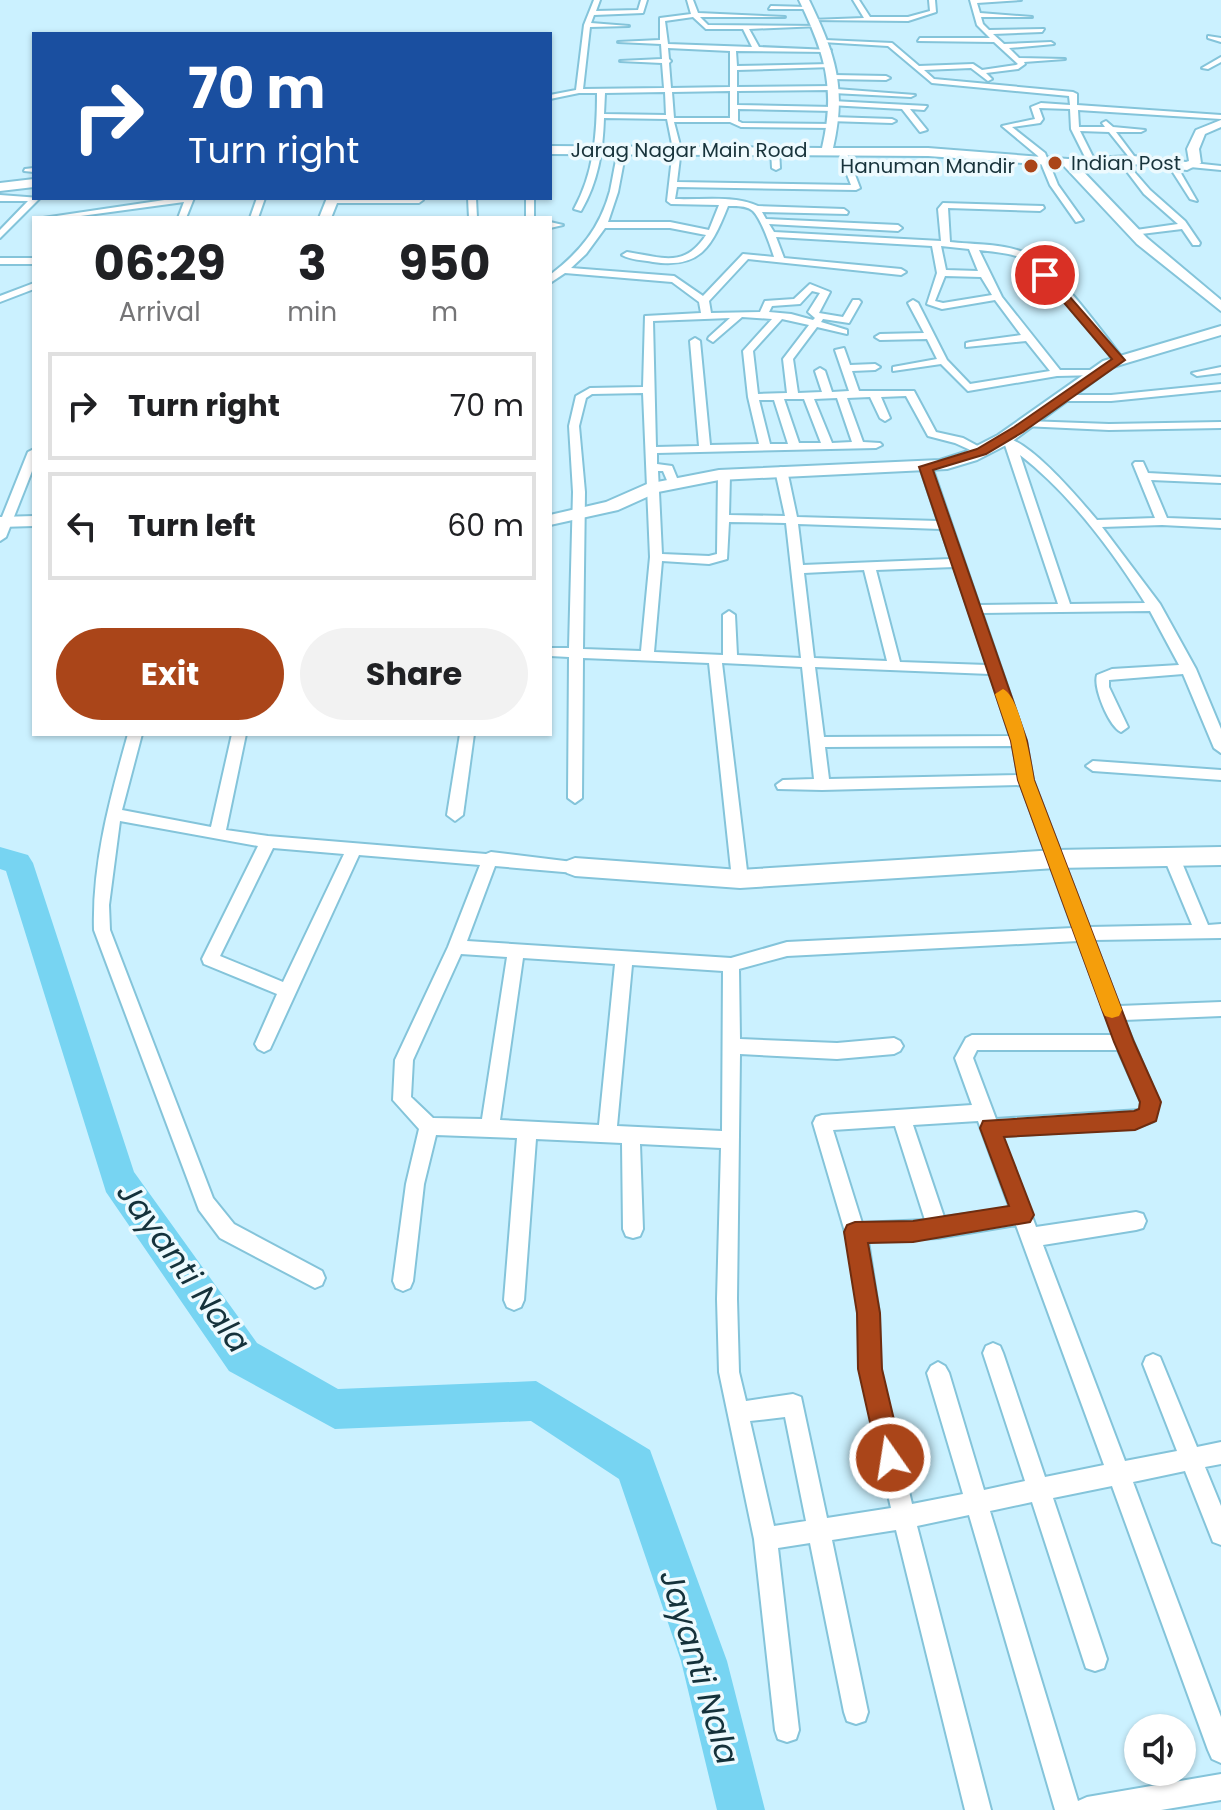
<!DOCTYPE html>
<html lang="en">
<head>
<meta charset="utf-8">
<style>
	body { margin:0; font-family:Poppins,sans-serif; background:#f2f2f2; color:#202124; height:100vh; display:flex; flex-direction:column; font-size:30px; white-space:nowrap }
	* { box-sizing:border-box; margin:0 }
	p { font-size:26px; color:#757577 }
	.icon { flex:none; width:44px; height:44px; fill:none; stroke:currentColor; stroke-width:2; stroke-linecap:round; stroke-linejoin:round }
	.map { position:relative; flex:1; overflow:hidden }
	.details { position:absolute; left:32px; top:216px; width:520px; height:520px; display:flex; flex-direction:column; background:#fff; border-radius:0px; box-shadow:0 2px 6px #0004 }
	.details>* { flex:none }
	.top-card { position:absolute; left:32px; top:32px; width:520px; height:168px; border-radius:0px; box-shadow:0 2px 6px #0004; background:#1a4fa0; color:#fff; overflow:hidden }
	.tools { position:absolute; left:1124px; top:1714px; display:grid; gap:16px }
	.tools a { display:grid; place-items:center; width:72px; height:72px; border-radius:50%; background:#fff; box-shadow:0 2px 6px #0004; font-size:40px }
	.pin { position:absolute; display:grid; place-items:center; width:68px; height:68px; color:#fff; margin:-34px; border:4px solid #fff; border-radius:50%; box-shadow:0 2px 8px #0007 }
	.me { position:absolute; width:88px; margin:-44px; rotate:347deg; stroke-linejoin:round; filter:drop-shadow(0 0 6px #0008) }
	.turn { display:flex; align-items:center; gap:28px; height:168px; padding:0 24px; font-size:36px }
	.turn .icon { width:104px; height:104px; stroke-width:2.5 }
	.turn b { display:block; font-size:56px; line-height:68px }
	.eta { display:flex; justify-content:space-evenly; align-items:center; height:136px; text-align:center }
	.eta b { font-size:48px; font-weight:700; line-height:56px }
	.cta { display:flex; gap:16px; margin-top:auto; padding:16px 24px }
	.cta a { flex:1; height:92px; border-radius:48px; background:#aa4519; color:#fff; font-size:32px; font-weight:700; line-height:92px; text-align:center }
	.cta a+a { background:#f2f2f2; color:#202124 }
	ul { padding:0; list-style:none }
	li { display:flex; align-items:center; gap:24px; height:108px; margin:0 16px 12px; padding:0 8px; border:4px solid #e0e0e0; border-radius:0px }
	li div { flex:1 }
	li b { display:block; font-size:30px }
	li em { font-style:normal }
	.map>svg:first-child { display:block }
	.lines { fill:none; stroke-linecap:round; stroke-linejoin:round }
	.river { fill:#77d4f2; fill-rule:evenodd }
	.street-casing { stroke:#84c4da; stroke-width:4 }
	.secondary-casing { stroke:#84c4da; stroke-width:4 }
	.street { fill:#fff; fill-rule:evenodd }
	.secondary { fill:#fff; fill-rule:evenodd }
	.route { fill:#aa4519; stroke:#6e2d10; stroke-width:2 }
	.slow { fill:#f59e0b }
	.poi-dot { fill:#aa4519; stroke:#edfafe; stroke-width:3 }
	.labels { text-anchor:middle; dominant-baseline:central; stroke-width:7; stroke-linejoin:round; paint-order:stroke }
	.far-street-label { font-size:20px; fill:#18333b; stroke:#edfafe }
	.far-poi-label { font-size:20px; fill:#18333b; stroke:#edfafe; text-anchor:start }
	.near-water-label { font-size:32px; font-style:italic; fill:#15323b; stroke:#edfafe }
</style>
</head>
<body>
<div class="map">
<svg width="1221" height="1810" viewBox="0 0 1221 1810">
	<rect width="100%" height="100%" fill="#cbf1ff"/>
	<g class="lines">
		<!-- river -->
		<path class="river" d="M0,847L28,855L33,863L134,1172L257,1343L338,1389L536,1381L650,1450L727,1661L765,1810H717L681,1661L619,1479L531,1421L335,1429L229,1371L106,1192L6,871L0,869Z"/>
		<!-- street casing -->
		<g class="street-casing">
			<g id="street">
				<path d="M594,0H600L596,11L638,10L641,0H647L643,13L594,15L591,23L629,26L590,27L583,89L664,88L662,63L620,61L662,59L661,44L618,42L660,40V18L691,14L687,0H693L698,13L785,17H700L708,25L820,26L749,29L759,47L831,50L828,52L736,51L737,66L831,64L833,67L737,70V87L833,86L836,89L915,95L911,97L833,93L830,90L737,91V105L833,107L837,109L833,111L738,109V121L742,123L832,124L836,126L832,128L741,127L730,122H674L681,149L677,182L851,185L838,151L842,149L846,151L860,188L856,190L677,187L675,199C703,200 734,195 758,206L844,209L848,212L847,214L762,212L766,219L898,225L902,228L898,231L769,224L774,232L941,241L938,209L943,203L1043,206L1044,208L1040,211L948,208L950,242C976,245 1012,243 1035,258C1060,274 1104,334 1124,360L1115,362C1094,336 1055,278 1028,261C1015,253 994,252 979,250L1002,297L1060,370H1095L1100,373L1099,375L1057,376L968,391L941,364L893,371V367L937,359L927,339L880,340L875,337L880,334L924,333L908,303L913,300L918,303L947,360L970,384L1050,371L1026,341L966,347V343L970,342L1021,335L995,300L942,309L927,304L937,273L932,246L776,237L784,258L901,269L906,272L901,275L748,259L709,301L711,313L760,312L765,301L794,299L810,284L830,292L819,313L843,317L853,300H859L861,302L849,323L823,319L821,322L847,330V334L817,327L793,359L798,393L822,392L815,371L820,368L825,371L832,392L849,391L835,350L844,348L850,365L875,364L880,367L875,370L852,371L859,391H914L936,432L963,438L987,451L977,453L955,443L928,436L906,396L881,397L890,418L885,421L880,418L870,397L847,398L863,442L880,443L882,445L876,448L657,453V464L672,466L679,483L669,485L663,471H658L662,554L709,556L717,554L718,475L724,472L730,475L729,515L785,516L775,470L781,467L787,470L797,517L938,521L920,467L926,464L932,467L979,605L1058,604L1005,445L998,439L1000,437C1026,435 1080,500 1097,520L1155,518L1133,464L1135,462H1143L1148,473L1221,477V483L1151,480L1167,518L1221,520V528L1162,525L1102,527L1160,604L1196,669L1221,729V753L1214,748L1183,674L1109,680V687L1128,727L1121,732C1109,726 1093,688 1097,675L1112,669L1179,665L1150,611L982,613L1026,741L1033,780L1089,927L1192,925L1164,858L1172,852L1180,858L1208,925L1221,924V938L1094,940L1119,1006L1221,1002V1016L1124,1020L1159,1102L1154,1121L1135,1128L1002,1136L1036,1227L1136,1212L1143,1214L1146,1221L1143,1228L1136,1230L1043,1245L1125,1461L1177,1451L1143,1364L1146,1357L1153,1354L1160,1357L1197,1447L1221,1442V1464L1205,1467L1221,1506V1545L1213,1542L1185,1471L1133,1482L1221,1717V1763L1212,1759L1208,1750L1112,1486L1053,1498L1107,1659L1104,1668L1095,1671L1086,1668L1083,1659L1032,1502L990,1511L1078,1801L1087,1797L1221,1774V1800L1161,1810H1055L969,1515L917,1526L991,1810H965L896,1530L832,1540L868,1712L865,1721L856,1724L847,1721L844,1712L810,1543L778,1548L799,1730L796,1739L787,1742L778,1739L775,1730L754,1539L719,1372L717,1299L721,1148L640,1144L643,1229L640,1236L633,1238L626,1236L623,1229L622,1143L536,1139L524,1300L521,1307L514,1310L507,1307L504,1300L517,1138L436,1135L424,1184L413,1281L410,1288L403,1291L396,1288L393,1281L406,1184L419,1129L393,1100L395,1060L448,947L480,865L359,855L270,1049L264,1052L258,1049L255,1044L277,994L204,964L202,959L258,846L120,821L109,905L110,930L213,1198L234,1224L322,1271L325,1278L322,1285L315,1288L220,1238L199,1210L94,930C92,863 110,798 128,734H142L122,810L211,827L232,734H246L226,830L268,836L486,854L491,852L581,863L583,867L581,871L575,873L495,866L467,941L731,958L787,942L1073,928L1021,785L822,790L778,789L776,785L783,780L814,779L802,667L722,663L748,879L746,883H734L732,879L709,663L583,658L582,798L575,803L568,798L569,657L550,656V648H569L573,492L569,426L576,396L590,388L643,387L645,316L701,313L699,302L672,282L565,273L550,283V275C580,252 600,228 610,191C613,177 615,162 619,148L626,150L618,192L608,222H670L709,230L719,205L671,204L667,201L673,149L667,119L604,118C603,151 598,182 581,211L574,209C594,173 597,133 597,93H579L550,99V95L576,90L584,25ZM693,17L706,29H743L752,47L668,44L665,21ZM668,48L730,51V87L671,88L669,63L671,61L669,59ZM730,91V118H674L672,92ZM665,92L666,115L604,114L605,93ZM728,206C735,206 746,205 753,211C761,219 770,244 774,257L743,254L703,296L674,276L571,268L586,254L605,228H670L706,235C684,269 661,257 627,252L622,255C631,260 643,260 653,262C701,269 712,246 728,206ZM941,246L969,249L978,271L946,270ZM945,276L981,277L992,295L943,303L935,301ZM812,291L820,293L808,312L815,318L813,320L791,314L769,312L772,306L800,304ZM742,317L772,319L743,351L748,397L759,444L710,445L700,341L695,338L690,341L699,446L656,447L653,321L730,318L709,337L708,339L713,342ZM782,319L809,325L783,359L787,393L758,394L753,351ZM643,393L650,557L641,651L583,649L585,492L579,426L586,398L592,394ZM837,398L852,442L832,443L814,399ZM784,399H804L821,443H799ZM759,400H774L788,444H770ZM1020,455C1069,493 1112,550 1145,603L1070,604ZM729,522L786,523L801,658L737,655L735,615L729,611L723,615V655L654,652L662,561L709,564L727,559ZM798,524L941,529L951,559L803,565ZM954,567L987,665L900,662L876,570ZM864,570L887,661L814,658L804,573ZM815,667L990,674L1010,736L824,737ZM1013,746L1018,775L829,779L825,747ZM273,848L344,854L283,982L220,956ZM1078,941L1113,1035H972L966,1038L955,1058L972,1105L822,1115L816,1117L813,1123L848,1242L859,1313L860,1369L891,1508L827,1518L801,1397L793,1394L746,1401L739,1372L737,1299L740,1054L837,1059L894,1054L900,1051L903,1046L900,1041L894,1038L837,1043L740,1039L739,969L787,956ZM461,954L507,957L482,1119L433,1118L411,1097L413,1060ZM523,958L615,964L599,1125L500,1120ZM632,965L723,971L722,1131L617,1126ZM977,1050H1118L1141,1102L1140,1110L996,1119L973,1058ZM978,1121L1010,1208L944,1217L913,1125ZM895,1126L925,1220L862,1223L833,1130ZM1016,1225L1104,1465L1045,1477L1003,1353L1000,1346L993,1343L986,1346L983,1353L1025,1481L984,1490L949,1373L945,1366L938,1362L931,1366L927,1373L963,1494L912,1504L880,1369L879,1313L868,1241L938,1238ZM785,1417L806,1521L774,1526L750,1421Z"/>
				<path d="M853,0H859L870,17H908L930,11L929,0H935L936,12L908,21L811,20L864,18Z"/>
				<path d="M970,0H1021L977,3L980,13L1032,17H981L983,24L989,30L1044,29L1042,32L993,34L1004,44L1051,42L1054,44L1009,48L1019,58L1065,59L1024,62L1025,64L1018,69L986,73L992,79L988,81L971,68L924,70L934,79L1073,92L1077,94V105L1221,115V119L1078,110L1079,127H1105L1102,123L1106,121L1113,127L1145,130L1141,132H1116L1137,160L1133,162L1109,132L1080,131L1096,163L1092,165L1088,163L1071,129L1070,109L1039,108L1043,119L1040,123L1012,127L1045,153L1058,185L1083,220L1076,222L1050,185L1038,156L1002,126L1035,119L1031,107L1041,103L1070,105L1069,96L932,83L888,46L822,42L825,40L892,43L919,66L973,64L982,70L1016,65L1018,64L994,42L918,41L920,38H990L977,25Z"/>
				<path d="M771,6L808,7L811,9H769Z"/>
				<path d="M1208,36L1221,38V42L1208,38Z"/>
				<path d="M1221,57V62L1208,69L1202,68Z"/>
				<path d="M834,75L886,76L890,78L886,80L831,79Z"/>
				<path d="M832,101L927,106L924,110L910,109L927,130L920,132L902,109L829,105Z"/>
				<path d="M832,117L892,119L896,121L892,123L829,121Z"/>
				<path d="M775,148L779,150L780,168L776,170L772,168L771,150Z"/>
				<path d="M1123,159L1150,190L1185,221L1200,243L1199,245H1193L1182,229L1133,235L1132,233L1136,230L1178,224L1144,194L1119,161Z"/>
				<path d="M1171,161L1175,163L1197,201L1190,199L1167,163Z"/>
				<path d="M1193,163L1221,166V170L1190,167Z"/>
				<path d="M34,168V172L24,171L25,169Z"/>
				<path d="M0,195L40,198L0,238V230L28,201H0Z"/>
				<path d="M178,198H194L186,218H178L184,202L66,218H43Z"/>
				<path d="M257,198H265L258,218H250Z"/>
				<path d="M330,198H421L423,200L419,203H332L328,200Z"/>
				<path d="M468,198H476L477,218H469Z"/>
				<rect x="526" y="198" width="8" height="20"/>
				<path d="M550,222L563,225L550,228Z"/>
				<rect x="0" y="258" width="34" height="6"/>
				<path d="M34,283V289L0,302V296Z"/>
				<path d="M1221,367V373L1197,376L1192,373Z"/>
				<path d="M1221,384V390L1111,401H1062L1057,398L1062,395H1111Z"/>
				<path d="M1027,421L1109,424L1221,422V428L1109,430L1023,426V422Z"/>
				<path d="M34,449V466L6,537L0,541V522L28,452Z"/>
				<path d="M460,734H474L463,815L455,821L447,815Z"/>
				<path d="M1093,761L1221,770V780L1093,771L1086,766Z"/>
			</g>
		</g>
		<!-- secondary casing -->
		<g class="secondary-casing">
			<g id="secondary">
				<path d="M799,0H809C835,54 847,87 833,148H928L1068,159L1133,156L1186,162L1189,161L1187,149L1196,130L1221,120V127L1205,134L1199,149L1201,163L1187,170L1133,164L1078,166L1147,238L1221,300V311L1137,244L1064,166L928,156L550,154V146L822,148C836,88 825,54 799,0Z"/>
				<path d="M34,179V187L0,191V183Z"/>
				<path d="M327,198H339L331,218H319Z"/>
				<path d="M1221,326V335L1113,367L1010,443L977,460L947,469L719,480L658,492L618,510L550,525V515L606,502L647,484L719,470L940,460L965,452L998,435L1103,361Z"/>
				<path d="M34,516V526L0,527V517Z"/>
				<path d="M1221,847V865L1056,868L740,888L575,876L567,873L563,867L567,861L575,858L740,870L1056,850Z"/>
			</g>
		</g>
		<!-- street -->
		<use href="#street" class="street"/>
		<!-- secondary -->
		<use href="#secondary" class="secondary"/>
	</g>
	<!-- route -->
	<path class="route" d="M1042,273H1049L1125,360L1023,432L986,454L933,470L1027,741L1034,780L1134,1042L1161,1102L1156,1121L1135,1130L1004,1137L1034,1215L1030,1222L913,1242L868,1243L880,1313L882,1369L903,1458L899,1466L890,1470L882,1466L878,1458L858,1369L857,1313L844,1232L847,1225L855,1222L913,1221L1009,1206L980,1128L983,1121L1134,1111L1139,1109L1140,1102L1114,1042L1018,780L1011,741L919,467L977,449L1014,427L1112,359L1042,277Z"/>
	<!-- slow -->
	<path class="slow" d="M1003,689C1020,696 1031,761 1034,780L1122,1010L1119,1016L1112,1018L1105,1016L1102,1010L1018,780L1011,741L995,694Z"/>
	<!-- markers -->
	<g class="poi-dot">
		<circle cx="1055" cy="163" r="8"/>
		<circle cx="1031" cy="166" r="8"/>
	</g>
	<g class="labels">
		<!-- far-street labels -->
		<g class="far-street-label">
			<text x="689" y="150">Jarag Nagar Main Road</text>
		</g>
		<!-- far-poi labels -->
		<g class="far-poi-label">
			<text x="1071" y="163">Indian Post</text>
			<text x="1015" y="166" text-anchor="end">Hanuman Mandir</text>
		</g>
		<!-- near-water labels -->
		<g class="near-water-label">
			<text transform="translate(184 1267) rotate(54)">Jayanti Nala</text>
			<text transform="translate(700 1667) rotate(73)">Jayanti Nala</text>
		</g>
	</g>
</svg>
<div class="tools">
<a><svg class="icon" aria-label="sound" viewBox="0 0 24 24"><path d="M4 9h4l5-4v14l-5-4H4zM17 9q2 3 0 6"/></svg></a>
</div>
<div class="pin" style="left:1045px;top:275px;background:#d93025"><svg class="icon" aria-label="arrive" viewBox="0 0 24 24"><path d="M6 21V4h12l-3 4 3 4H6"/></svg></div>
<svg class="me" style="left:890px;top:1458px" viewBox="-20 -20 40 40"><circle r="17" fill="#aa4519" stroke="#fff" stroke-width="3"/><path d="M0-11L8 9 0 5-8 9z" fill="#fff"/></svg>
<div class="top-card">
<div class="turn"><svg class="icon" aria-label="right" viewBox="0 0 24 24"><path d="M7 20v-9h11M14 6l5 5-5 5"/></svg><div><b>70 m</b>Turn right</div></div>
</div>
<section class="details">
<div class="eta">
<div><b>06:29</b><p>Arrival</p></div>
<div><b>3</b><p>min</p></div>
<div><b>950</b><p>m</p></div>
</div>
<ul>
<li><svg class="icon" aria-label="right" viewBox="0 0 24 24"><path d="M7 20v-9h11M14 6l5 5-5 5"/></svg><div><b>Turn right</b></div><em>70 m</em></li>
<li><svg class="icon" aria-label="left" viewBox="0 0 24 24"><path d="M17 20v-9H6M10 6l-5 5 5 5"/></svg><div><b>Turn left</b></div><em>60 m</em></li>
</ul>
<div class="cta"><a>Exit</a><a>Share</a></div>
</section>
</div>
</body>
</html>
